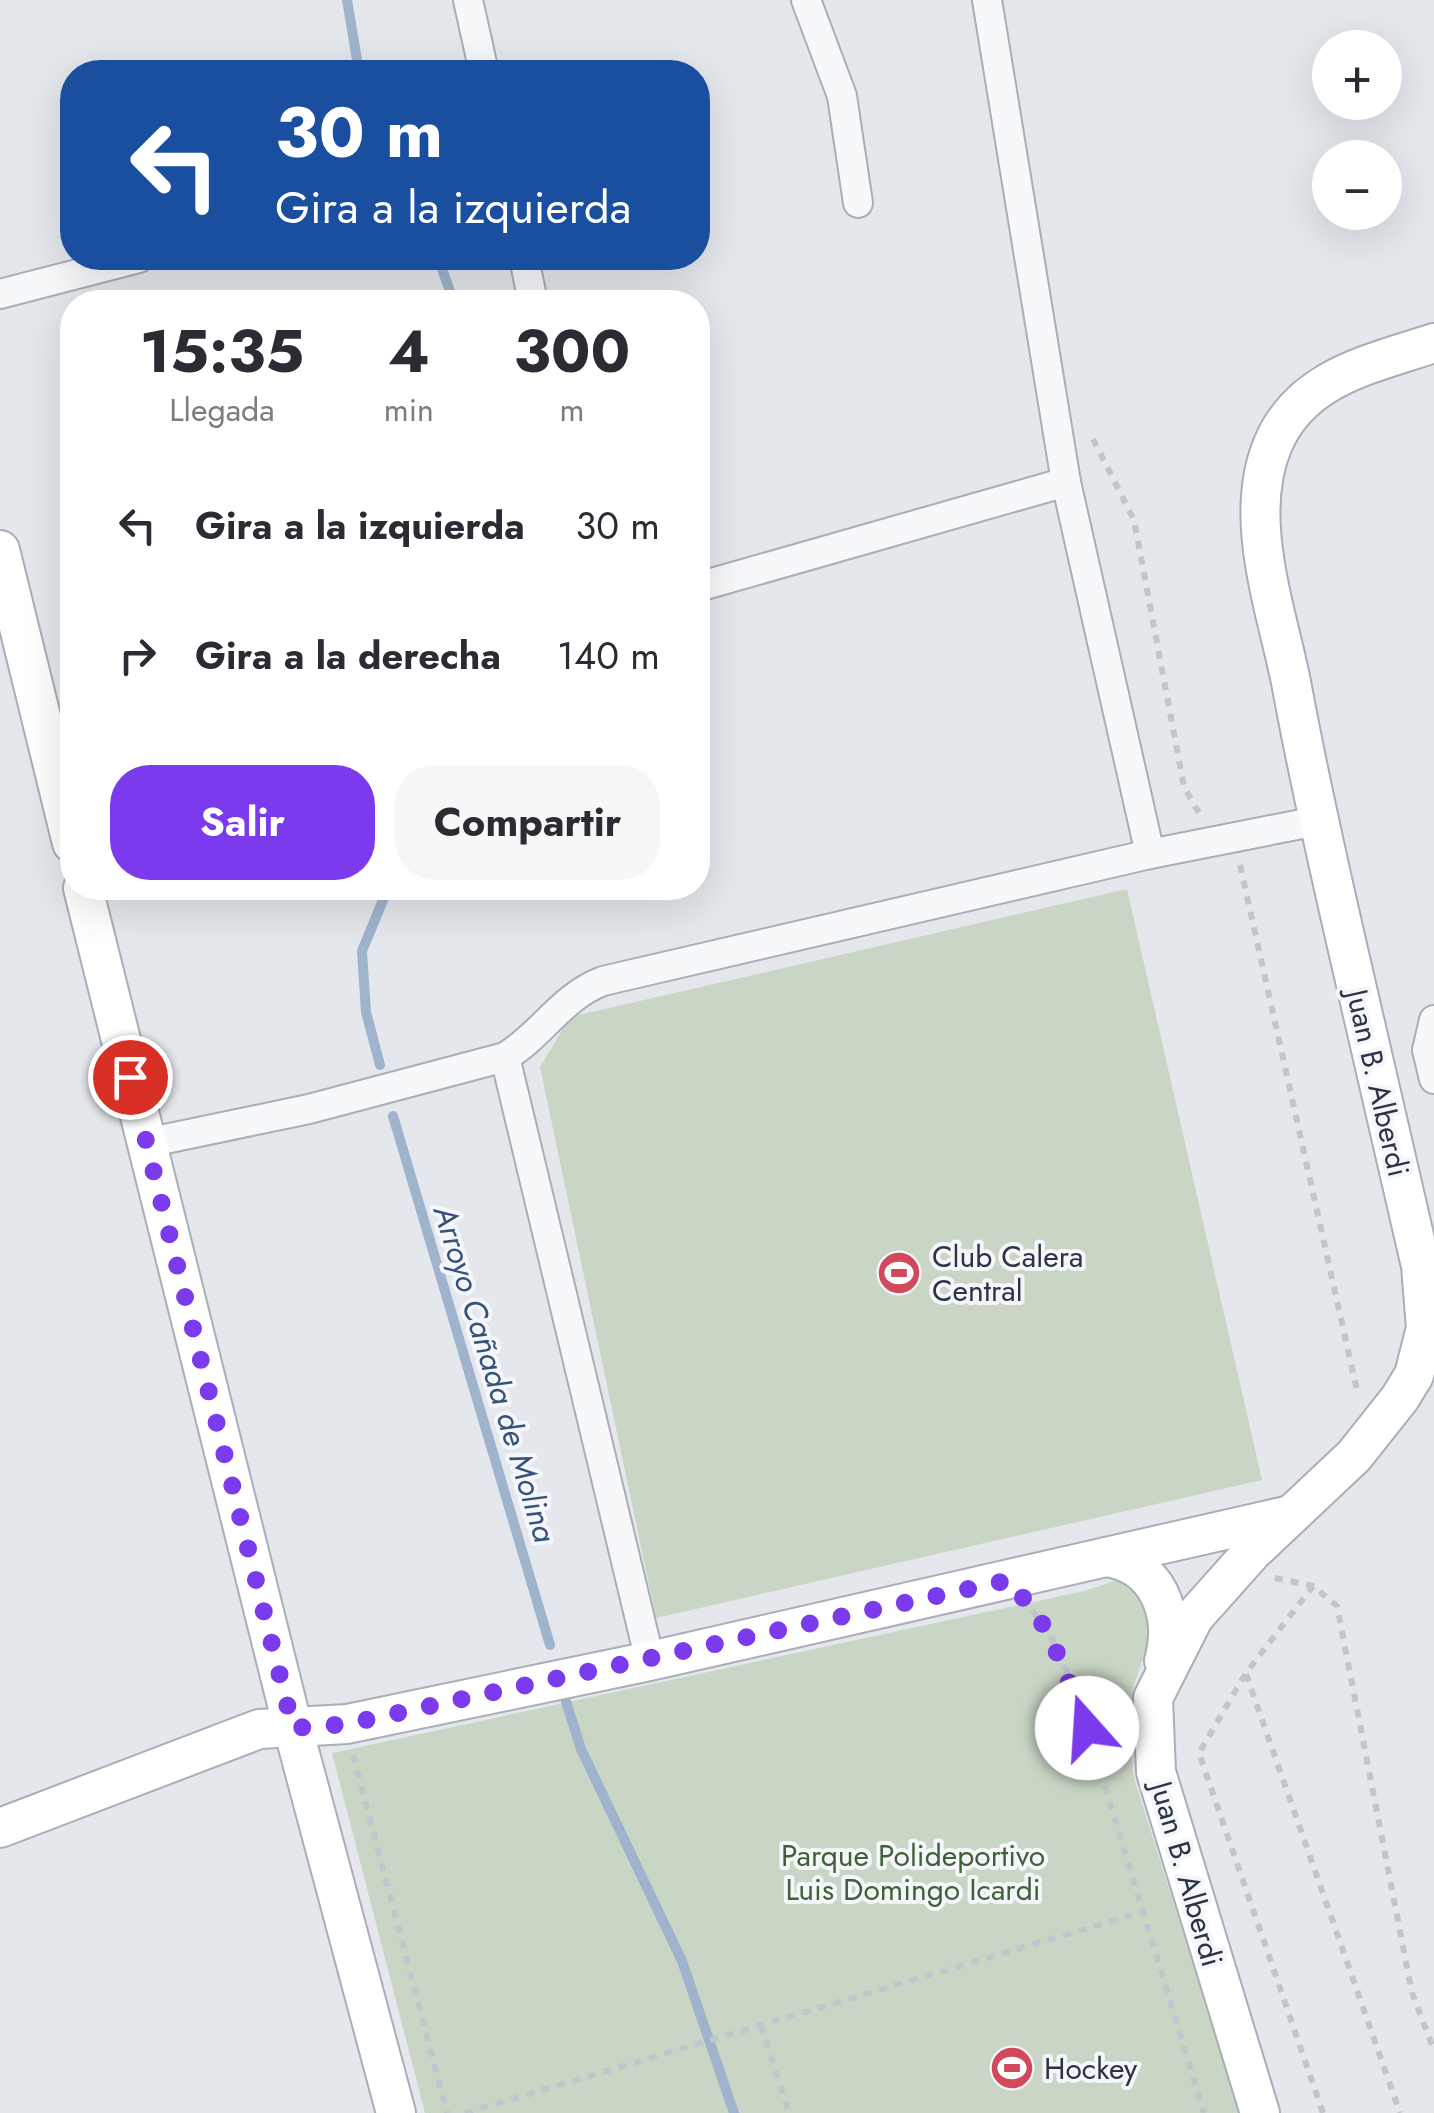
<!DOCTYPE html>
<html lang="es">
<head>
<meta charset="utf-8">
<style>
	body { margin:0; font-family:Jost,sans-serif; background:#f7f7f7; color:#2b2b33; height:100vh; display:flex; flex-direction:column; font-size:38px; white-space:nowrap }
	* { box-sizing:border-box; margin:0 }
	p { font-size:32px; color:#7c7c81 }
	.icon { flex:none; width:55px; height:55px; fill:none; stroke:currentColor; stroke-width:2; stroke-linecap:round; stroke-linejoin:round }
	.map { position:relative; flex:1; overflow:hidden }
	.side { position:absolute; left:60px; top:290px; width:650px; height:610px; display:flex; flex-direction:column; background:#fff; border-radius:40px; box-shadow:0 10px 40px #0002 }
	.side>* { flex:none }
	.top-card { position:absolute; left:60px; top:60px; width:650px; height:210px; border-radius:40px; box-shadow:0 10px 40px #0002; background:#1a4fa0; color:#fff; overflow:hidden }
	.controls { position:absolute; left:1312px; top:30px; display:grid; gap:20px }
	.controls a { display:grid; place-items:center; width:90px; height:90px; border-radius:50%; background:#fff; box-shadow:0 10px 40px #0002; font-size:50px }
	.pin { position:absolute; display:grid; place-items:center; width:85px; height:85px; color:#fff; margin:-42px; border:5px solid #fff; border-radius:50%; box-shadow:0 2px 10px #0007 }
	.me { position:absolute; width:110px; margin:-55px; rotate:341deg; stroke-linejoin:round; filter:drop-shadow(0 0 8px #0008) }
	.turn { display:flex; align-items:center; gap:35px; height:210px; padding:0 50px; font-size:45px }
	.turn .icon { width:130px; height:130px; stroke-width:2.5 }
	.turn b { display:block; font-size:70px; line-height:85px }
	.eta { display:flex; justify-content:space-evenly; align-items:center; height:170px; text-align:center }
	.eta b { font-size:60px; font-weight:700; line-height:70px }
	.cta { display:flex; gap:20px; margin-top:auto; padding:20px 50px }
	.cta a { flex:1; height:115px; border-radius:40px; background:#7c3aed; color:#fff; font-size:40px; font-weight:700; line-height:115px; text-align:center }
	.cta a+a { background:#f7f7f7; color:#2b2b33 }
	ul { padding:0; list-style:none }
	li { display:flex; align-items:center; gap:30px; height:130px; padding:0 50px }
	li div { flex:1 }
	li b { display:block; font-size:38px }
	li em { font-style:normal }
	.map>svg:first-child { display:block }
	.green { fill:#c9d6c5 }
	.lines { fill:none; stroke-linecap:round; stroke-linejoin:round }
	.stream { stroke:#9fb4cc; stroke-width:10 }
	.street-casing { stroke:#a9aeb7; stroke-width:32 }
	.secondary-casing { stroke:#a9aeb7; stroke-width:42 }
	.path { stroke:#c2c5cb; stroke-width:6; stroke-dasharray:8 8; stroke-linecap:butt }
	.street { stroke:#f7f8fa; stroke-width:28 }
	.secondary { stroke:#fff; stroke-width:38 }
	.route { stroke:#7c3aed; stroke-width:18; stroke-dasharray:0 32.4 }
	.labels { text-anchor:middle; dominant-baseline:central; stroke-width:8; stroke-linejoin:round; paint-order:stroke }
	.street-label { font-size:30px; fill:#2b3445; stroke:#f4f6f9 }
	.poi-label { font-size:30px; fill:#2b3445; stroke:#f4f6f9; text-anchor:start }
	.park-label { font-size:30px; fill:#3f6138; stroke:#f4f6f9 }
	.water-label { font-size:32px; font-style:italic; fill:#34527a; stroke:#f4f6f9 }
</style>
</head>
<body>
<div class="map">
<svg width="1434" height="2113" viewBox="0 0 1434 2113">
	<rect width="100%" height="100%" fill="#e4e7ec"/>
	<!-- green -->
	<g class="green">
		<path d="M1127,889L1262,1480L656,1618L540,1067L570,1017Z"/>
		<path d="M1127,1577L1148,1619L1150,1638L1134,1685L1128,1731L1134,1778L1240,2113H425L332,1753L1084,1591Z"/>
	</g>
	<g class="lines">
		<!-- stream -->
		<g class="stream">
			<path d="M347,0L359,72"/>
			<path d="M438,258L454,302"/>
			<path d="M380,1065L366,1012L362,951L388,888"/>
			<path d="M393,1116L550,1645"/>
			<path d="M564,1695L581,1749L682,1961L734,2113"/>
		</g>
		<!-- street casing -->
		<g class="street-casing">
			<g id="street">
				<path d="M468,0L484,72"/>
				<path d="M806,0L842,96L858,203"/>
				<path d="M987,0L1066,482L1150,854"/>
				<path d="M524,258L533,302"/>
				<path d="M0,294L139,258"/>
				<path d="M698,587L1066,482"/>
				<path d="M1434,1020L1427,1050L1434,1079"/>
				<path d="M505,1057L650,1661"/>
				<path d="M146,1143L309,1109L505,1057C542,1035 561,997 603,981L1150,854L1317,821"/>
			</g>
		</g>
		<!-- secondary casing -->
		<g class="secondary-casing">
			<g id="secondary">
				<path d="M0,550L72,843"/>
				<path d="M83,888L293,1728L396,2113"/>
				<path d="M1106,1557C1157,1564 1177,1613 1164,1661"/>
				<path d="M0,1828L259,1729L347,1724L650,1661L1286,1516"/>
				<path d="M1260,2113L1156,1772L1153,1698L1194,1617L1252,1552L1354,1456L1400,1398L1414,1375L1426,1328L1421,1266C1395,1157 1371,1049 1346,941C1326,854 1307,769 1291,682C1276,608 1242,517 1273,444C1302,376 1372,364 1434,343"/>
			</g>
		</g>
		<!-- path -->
		<g class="path">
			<path d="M1093,439L1134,520L1184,787L1199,813"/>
			<path d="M1240,865L1358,1395"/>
			<path d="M1275,1578L1313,1586"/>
			<path d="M1032,1610L1049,1633L1076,1691L1204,2113"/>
			<path d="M1246,1674L1400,2113"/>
			<path d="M353,1755L447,2113"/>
			<path d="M761,2025L789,2113"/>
			<path d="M465,2113L1142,1912"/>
			<path d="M1323,2113L1199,1753L1246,1673L1313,1586L1337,1606L1412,1993L1434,2050"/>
		</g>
		<!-- street -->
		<use href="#street" class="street"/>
		<!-- secondary -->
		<use href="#secondary" class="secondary"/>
	</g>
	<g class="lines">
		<!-- route -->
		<path class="route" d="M130,1077L293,1728L347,1724L1010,1580L1049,1633L1087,1728"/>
	</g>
	<!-- icons -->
	<defs>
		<g id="stadium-disc" transform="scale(2.25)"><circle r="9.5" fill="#d1495b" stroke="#f4f6f9"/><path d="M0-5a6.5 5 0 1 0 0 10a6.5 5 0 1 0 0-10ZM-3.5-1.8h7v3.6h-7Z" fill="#fff"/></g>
	</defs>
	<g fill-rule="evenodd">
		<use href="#stadium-disc" x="899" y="1273"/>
		<use href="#stadium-disc" x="1012" y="2068"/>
	</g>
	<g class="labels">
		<!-- street labels -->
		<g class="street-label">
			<text transform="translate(1378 1083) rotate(77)">Juan B. Alberdi</text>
			<text transform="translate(1187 1874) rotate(74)">Juan B. Alberdi</text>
		</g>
		<!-- poi labels -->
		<g class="poi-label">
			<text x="932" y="1256">Club Calera<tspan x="932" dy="34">Central</tspan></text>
			<text x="1044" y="2068">Hockey</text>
		</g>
		<!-- park labels -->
		<g class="park-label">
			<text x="913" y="1855">Parque Polideportivo<tspan x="913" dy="34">Luis Domingo Icardi</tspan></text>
		</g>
		<!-- water labels -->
		<g class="water-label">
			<text transform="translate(495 1374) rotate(73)">Arroyo Cañada de Molina</text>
		</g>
	</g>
</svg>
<div class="controls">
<a>+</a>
<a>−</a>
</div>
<div class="pin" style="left:130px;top:1077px;background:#d93025"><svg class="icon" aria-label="arrive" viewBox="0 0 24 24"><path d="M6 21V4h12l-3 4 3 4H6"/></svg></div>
<svg class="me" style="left:1087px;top:1728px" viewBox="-20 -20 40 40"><circle r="19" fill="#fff"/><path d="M0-13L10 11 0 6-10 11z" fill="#7c3aed"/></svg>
<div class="top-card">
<div class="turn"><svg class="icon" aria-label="left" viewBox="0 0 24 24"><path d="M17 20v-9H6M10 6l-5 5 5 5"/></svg><div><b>30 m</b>Gira a la izquierda</div></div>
</div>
<section class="side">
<div class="eta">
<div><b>15:35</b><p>Llegada</p></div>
<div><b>4</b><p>min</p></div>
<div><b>300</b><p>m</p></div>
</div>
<ul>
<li><svg class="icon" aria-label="left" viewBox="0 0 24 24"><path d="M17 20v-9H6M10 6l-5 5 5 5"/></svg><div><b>Gira a la izquierda</b></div><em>30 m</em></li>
<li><svg class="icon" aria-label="right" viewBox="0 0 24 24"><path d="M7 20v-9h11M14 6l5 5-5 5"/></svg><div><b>Gira a la derecha</b></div><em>140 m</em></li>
</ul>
<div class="cta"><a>Salir</a><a>Compartir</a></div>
</section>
</div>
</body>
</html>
